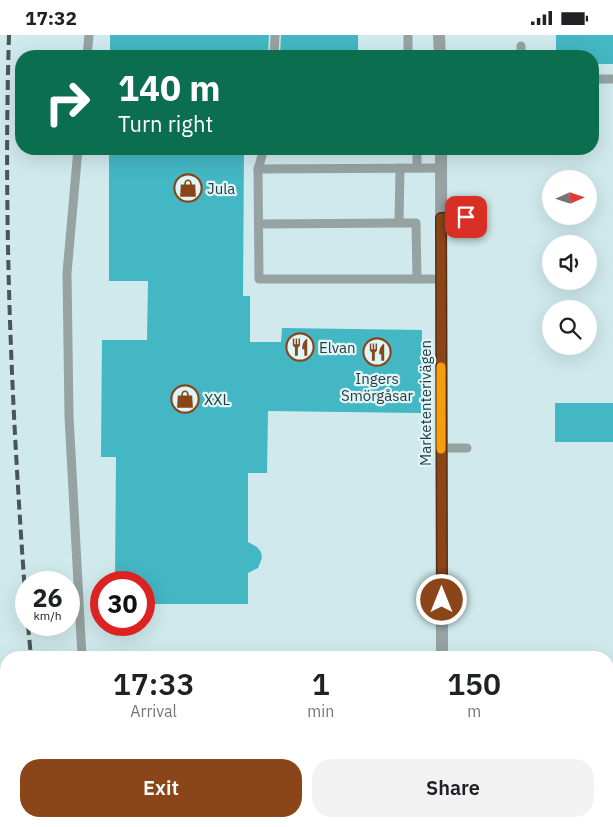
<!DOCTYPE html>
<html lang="en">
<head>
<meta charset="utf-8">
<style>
	body { margin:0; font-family:"IBM Plex Sans",sans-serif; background:#f2f2f2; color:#202124; height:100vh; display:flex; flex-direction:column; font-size:19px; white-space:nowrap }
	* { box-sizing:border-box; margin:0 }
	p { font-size:16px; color:#757577 }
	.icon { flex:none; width:28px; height:28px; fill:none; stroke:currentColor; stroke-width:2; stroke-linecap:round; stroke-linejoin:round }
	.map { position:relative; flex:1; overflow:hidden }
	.sheet { position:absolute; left:0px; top:616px; width:614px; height:176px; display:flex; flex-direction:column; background:#fff; border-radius:20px 20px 0 0; box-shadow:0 5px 20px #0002 }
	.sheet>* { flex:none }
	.top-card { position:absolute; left:15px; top:15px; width:584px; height:105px; border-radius:20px; box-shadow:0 5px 20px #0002; background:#0b6e4f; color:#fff; overflow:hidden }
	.needle { width:32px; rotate:87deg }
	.tools { position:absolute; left:542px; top:135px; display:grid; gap:10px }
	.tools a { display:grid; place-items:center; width:55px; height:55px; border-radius:50%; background:#fff; box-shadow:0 5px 20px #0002; font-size:25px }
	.speed { position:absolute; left:15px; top:536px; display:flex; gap:10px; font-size:25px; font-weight:700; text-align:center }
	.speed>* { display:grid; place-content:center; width:65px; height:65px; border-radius:50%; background:#fff; box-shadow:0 5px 20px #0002; line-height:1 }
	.speed small { font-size:12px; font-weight:400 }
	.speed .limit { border:8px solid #d22; background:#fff; color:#111 }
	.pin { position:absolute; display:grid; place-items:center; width:42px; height:42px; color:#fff; margin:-21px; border-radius:10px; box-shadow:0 2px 8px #0006 }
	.me { position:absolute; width:55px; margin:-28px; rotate:0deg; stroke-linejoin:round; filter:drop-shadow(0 0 4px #0008) }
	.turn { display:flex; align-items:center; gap:18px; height:105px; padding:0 20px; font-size:22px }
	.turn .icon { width:65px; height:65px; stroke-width:2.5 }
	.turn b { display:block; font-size:35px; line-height:42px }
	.eta { display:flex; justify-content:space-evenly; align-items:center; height:85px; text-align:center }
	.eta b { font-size:30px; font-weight:600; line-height:35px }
	.primary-button { display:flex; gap:10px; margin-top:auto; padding:10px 20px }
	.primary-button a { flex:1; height:58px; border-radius:20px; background:#8a4618; color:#fff; font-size:20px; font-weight:600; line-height:58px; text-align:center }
	.primary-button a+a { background:#f2f2f2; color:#202124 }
	.status { display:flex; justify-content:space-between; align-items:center; height:35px; padding:0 25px; background:#fff; direction:ltr }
	.status svg { height:14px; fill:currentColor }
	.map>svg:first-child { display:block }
	.building { fill:#43b7c3 }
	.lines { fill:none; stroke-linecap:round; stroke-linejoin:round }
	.service { stroke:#97a2a3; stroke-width:9 }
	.minor { stroke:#97a2a3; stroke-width:12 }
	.rail { stroke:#495557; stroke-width:4; stroke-dasharray:10 5; stroke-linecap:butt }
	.route-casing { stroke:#5a2e10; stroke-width:12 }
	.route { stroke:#8a4618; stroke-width:9 }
	.slow { stroke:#f59e0b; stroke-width:9 }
	.labels { text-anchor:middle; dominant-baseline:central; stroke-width:4.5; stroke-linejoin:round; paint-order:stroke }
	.poi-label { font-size:15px; fill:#2f393a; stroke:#dcf6f9; text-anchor:start }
	.street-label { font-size:15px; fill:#2f393a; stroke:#dcf6f9 }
</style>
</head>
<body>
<div class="status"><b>17:32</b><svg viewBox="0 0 49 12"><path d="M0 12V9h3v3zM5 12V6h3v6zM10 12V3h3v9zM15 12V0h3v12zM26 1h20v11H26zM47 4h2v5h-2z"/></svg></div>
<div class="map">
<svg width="613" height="792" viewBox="0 0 613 792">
	<rect width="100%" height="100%" fill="#cfe9ec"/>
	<!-- building -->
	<g class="building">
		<path d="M110,0H269L268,21H110Z"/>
		<path d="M281,0H358V21H280Z"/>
		<path d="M556,0H613V29H592V21H556Z"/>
		<path d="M109,114H244L243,261H250V307H281L282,293L422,295L421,378L268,376L267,438H248V507L257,512L261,517L262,523L258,533L248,538V569H144V548H115L116,422H101L102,305H147L148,246H109Z"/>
		<rect x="555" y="368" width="58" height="39"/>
	</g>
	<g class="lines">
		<!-- service -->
		<g class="service">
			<path d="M87,21L89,0"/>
			<path d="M274,21L275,0"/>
			<path d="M408,21V0"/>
			<path d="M521,21V11"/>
			<path d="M592,44H613"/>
			<path d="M78,114L67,238L69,381L82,622"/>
			<path d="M400,133L399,188H416L417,244"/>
			<path d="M417,133V114"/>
			<path d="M441,133L258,134L259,244H441"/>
			<path d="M258,134L264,114"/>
			<path d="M441,183L466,182"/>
			<path d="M259,189L399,188"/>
			<path d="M441,413H467"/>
			<path d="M608,637H613"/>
			<path d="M608,662L613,661"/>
			<path d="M93,786V792"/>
			<path d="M570,792V786"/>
		</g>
		<!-- minor -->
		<g class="minor">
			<path d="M439,0L440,21"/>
			<path d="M441,114L442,622"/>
			<path d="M442,786V792"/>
		</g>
		<!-- rail -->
		<g class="rail">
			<path d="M9,0C3,191 12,381 26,571"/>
			<path d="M28,590L31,622"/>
			<path d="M47,786V792"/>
		</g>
	</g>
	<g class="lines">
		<!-- route casing -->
		<g class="route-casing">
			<path id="route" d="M442,565L441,183L466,182"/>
		</g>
		<!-- route -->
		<use href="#route" class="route"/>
		<!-- slow -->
		<path class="slow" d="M441,332V414"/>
	</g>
	<!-- icons -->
	<defs>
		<g id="shop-ring" transform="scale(1.4375)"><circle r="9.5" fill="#dcf6f9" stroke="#8a4618" stroke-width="1.5"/><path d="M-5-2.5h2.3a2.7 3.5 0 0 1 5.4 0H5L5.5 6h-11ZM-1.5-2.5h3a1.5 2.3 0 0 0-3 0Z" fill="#8a4618"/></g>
		<g id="restaurant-ring" transform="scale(1.4375)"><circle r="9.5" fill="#dcf6f9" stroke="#8a4618" stroke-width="1.5"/><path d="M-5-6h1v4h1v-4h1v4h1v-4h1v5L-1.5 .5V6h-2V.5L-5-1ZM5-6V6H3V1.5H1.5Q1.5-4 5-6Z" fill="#8a4618"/></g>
	</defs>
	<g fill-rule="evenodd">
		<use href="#shop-ring" x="188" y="153"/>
		<use href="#restaurant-ring" x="300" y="312"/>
		<use href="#restaurant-ring" x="377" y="317"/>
		<use href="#shop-ring" x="185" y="364"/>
	</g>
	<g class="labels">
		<!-- poi labels -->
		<g class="poi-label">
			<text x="207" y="153">Jula</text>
			<text x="319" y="312">Elvan</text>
			<text x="377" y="343" text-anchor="middle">Ingers<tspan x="377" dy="17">Smörgåsar</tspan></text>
			<text x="204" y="364">XXL</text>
		</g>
		<!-- street labels -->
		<g class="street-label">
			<text transform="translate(425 368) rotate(-90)">Marketenterivägen</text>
		</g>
	</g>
</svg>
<div class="tools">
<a><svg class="needle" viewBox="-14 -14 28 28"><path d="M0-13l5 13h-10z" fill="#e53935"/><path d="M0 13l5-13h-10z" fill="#757577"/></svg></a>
<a><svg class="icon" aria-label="sound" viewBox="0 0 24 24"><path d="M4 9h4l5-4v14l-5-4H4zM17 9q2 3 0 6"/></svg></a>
<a><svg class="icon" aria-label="search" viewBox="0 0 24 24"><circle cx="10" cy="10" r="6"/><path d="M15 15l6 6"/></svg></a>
</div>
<div class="speed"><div>26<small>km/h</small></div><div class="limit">30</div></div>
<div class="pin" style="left:466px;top:182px;background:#d93025"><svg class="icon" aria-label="arrive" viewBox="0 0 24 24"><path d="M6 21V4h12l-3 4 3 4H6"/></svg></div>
<svg class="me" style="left:442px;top:565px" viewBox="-20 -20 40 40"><circle r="17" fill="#8a4618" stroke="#fff" stroke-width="3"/><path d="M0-11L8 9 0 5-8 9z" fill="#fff"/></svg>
<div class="top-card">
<div class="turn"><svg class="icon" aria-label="right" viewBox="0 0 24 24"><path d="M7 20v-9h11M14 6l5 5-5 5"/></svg><div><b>140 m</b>Turn right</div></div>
</div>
<section class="sheet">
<div class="eta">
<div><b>17:33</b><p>Arrival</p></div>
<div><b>1</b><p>min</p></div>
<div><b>150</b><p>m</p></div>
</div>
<div class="primary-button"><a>Exit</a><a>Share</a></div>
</section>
</div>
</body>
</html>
